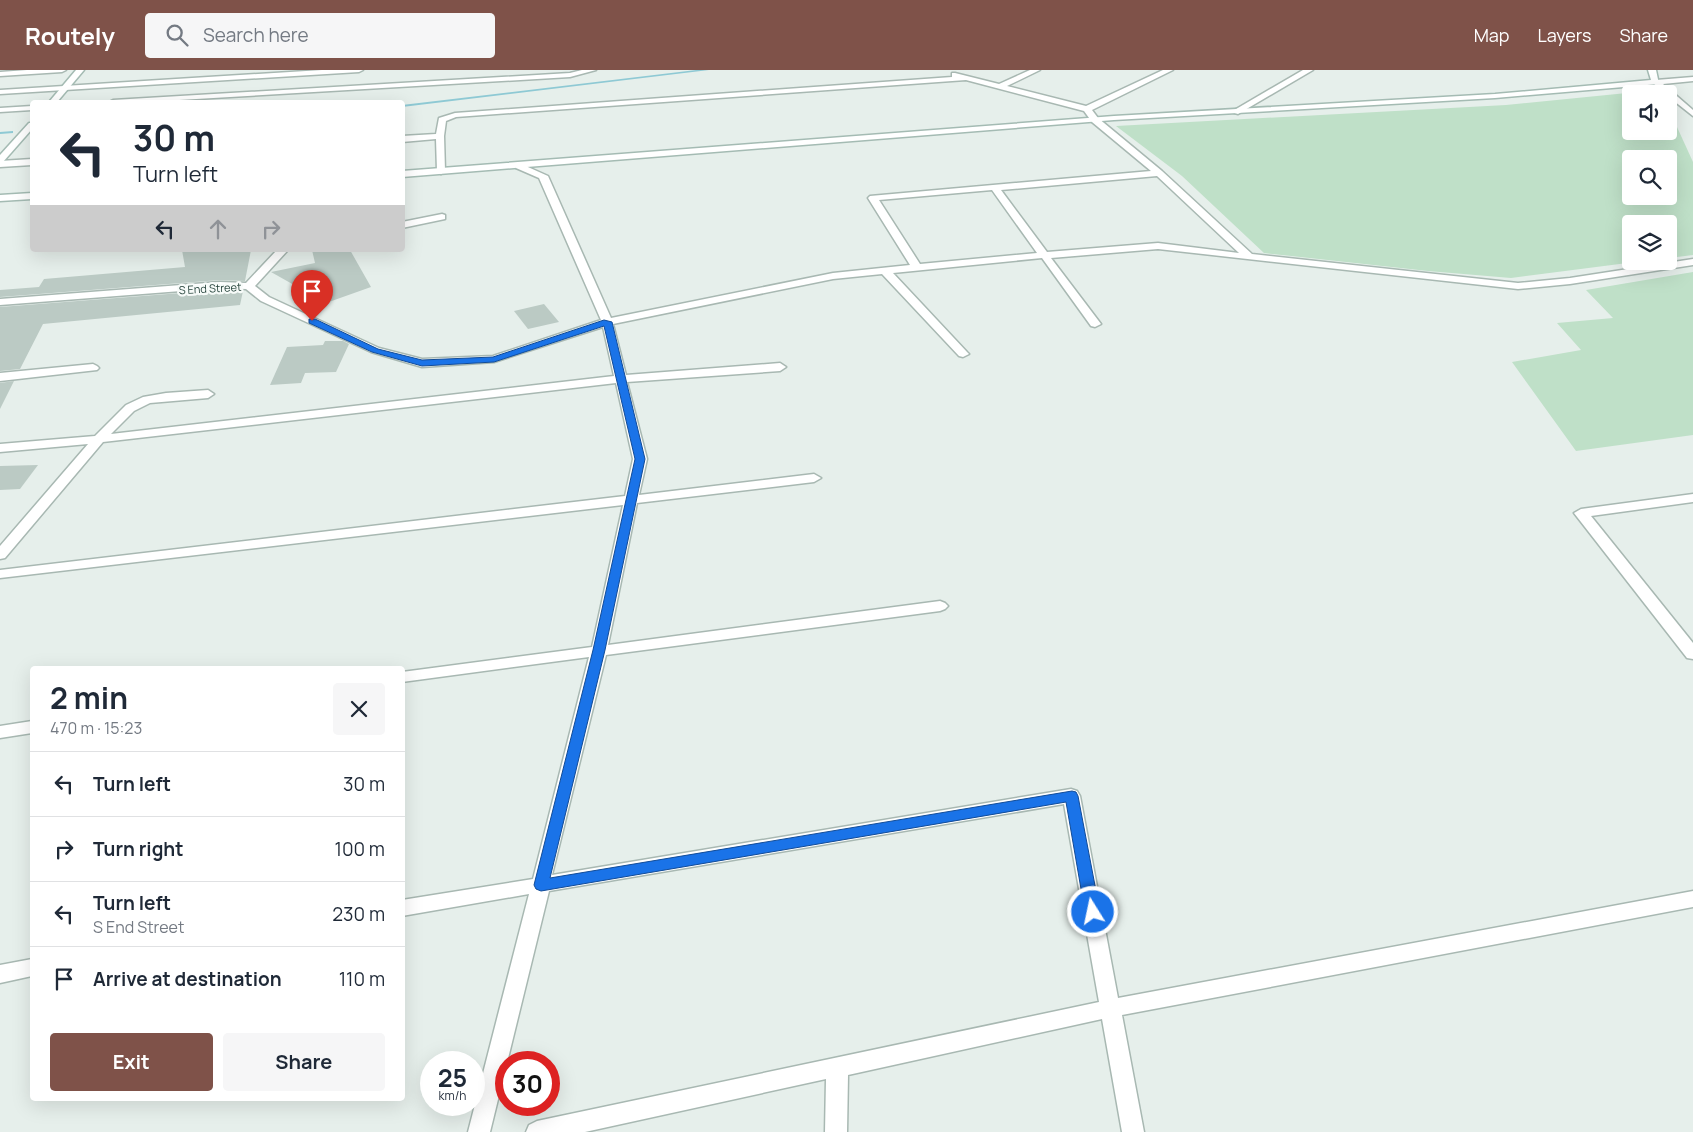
<!DOCTYPE html>
<html lang="en">
<head>
<meta charset="utf-8">
<style>
	body { margin:0; font-family:Manrope,sans-serif; background:#f6f6f7; color:#1f2937; height:100vh; display:flex; flex-direction:column; font-size:19px; white-space:nowrap }
	* { box-sizing:border-box; margin:0 }
	p { font-size:16px; color:#747a83 }
	.icon { flex:none; width:28px; height:28px; fill:none; stroke:currentColor; stroke-width:2; stroke-linecap:round; stroke-linejoin:round }
	.map { position:relative; flex:1; overflow:hidden }
	.panel { position:absolute; left:30px; top:596px; width:375px; height:435px; display:flex; flex-direction:column; background:#fff; border-radius:5px; box-shadow:0 5px 20px #0002 }
	.panel>* { flex:none }
	.hud { position:absolute; left:30px; top:30px; width:375px; height:152px; border-radius:5px; box-shadow:0 5px 20px #0002; background:#fff; color:#1f2937; overflow:hidden }
	.tools { position:absolute; left:1622px; top:15px; display:grid; gap:10px }
	.tools a { display:grid; place-items:center; width:55px; height:55px; border-radius:5px; background:#fff; box-shadow:0 5px 20px #0002; font-size:25px }
	.speed { position:absolute; left:420px; top:981px; display:flex; gap:10px; font-size:25px; font-weight:700; text-align:center }
	.speed>* { display:grid; place-content:center; width:65px; height:65px; border-radius:50%; background:#fff; box-shadow:0 5px 20px #0002; line-height:1 }
	.speed small { font-size:12px; font-weight:400 }
	.speed .limit { border:8px solid #d22; background:#fff; color:#111 }
	.pin { position:absolute; display:grid; place-items:center; width:42px; height:42px; color:#fff; margin:-51px -21px; border-radius:50% 50% 50% 0; rotate:-45deg; box-shadow:0 0 5px #0007 }
	.pin .icon { rotate:45deg }
	.me { position:absolute; width:55px; margin:-28px; rotate:350deg; stroke-linejoin:round; filter:drop-shadow(0 0 4px #0008) }
	.turn { display:flex; align-items:center; gap:18px; height:105px; padding:0 20px; font-size:22px }
	.turn .icon { width:65px; height:65px; stroke-width:2.5 }
	.turn b { display:block; font-size:35px; line-height:42px }
	.lanes { display:flex; align-items:center; height:48px; padding:0 20px; background:#0003; justify-content:center; gap:25px; direction:ltr }
	.lanes .off { opacity:.35 }
	.round { display:grid; place-items:center; flex:none; width:52px; height:52px; border-radius:5px; background:#f6f6f7 }
	.overview { display:flex; align-items:center; justify-content:space-between; height:85px; padding:0 20px }
	h1 { font-size:30px; font-weight:700; line-height:38px }
	.cta { display:flex; gap:10px; margin-top:auto; padding:10px 20px }
	.cta a { flex:1; height:58px; border-radius:5px; background:#7f5249; color:#fff; font-size:20px; font-weight:700; line-height:58px; text-align:center }
	.cta a+a { background:#f6f6f7; color:#1f2937 }
	ul { padding:0; list-style:none }
	li { display:flex; align-items:center; gap:15px; height:65px; padding:0 20px; border-top:1px solid #e0e1e3 }
	li div { flex:1 }
	li b { display:block; font-size:19px }
	li em { font-style:normal }
	header { display:flex; align-items:center; gap:30px; box-sizing:border-box; height:70px; padding:0 25px; background:#7f5249; color:#fff }
	header strong { font-size:24px }
	nav { display:flex; gap:28px; margin-inline-start:auto; font-size:18px }
	.search { width:350px; height:45px; background:#f6f6f7; display:flex; align-items:center; gap:12px; box-sizing:border-box; padding:0 18px; border-radius:5px; color:#747a83; font-size:19px }
	.map>svg:first-child { display:block }
	.green { fill:#bfe0c8; fill-rule:evenodd }
	.lines { fill:none; stroke-linecap:round; stroke-linejoin:round }
	.stream { fill:#8ec9d4; fill-rule:evenodd }
	.building { fill:#bbcac4 }
	.street-casing { stroke:#a8b8b2; stroke-width:3 }
	.secondary-casing { stroke:#a4bbb3; stroke-width:3 }
	.street { fill:#fff; fill-rule:evenodd }
	.secondary { fill:#fff; fill-rule:evenodd }
	.route { fill:#1a73e8; stroke:#114b97 }
	.labels { text-anchor:middle; dominant-baseline:central; stroke-width:4.5; stroke-linejoin:round; paint-order:stroke }
	.far-street-label { font-size:11px; fill:#24423a; stroke:#f7fbf9 }
</style>
</head>
<body>
<header>
<strong>Routely</strong>
<div class="search"><svg class="icon" aria-label="search" viewBox="0 0 24 24"><circle cx="10" cy="10" r="6"/><path d="M15 15l6 6"/></svg>Search here</div>
<nav><a>Map</a><a>Layers</a><a>Share</a></nav>
</header>
<div class="map">
<svg width="1693" height="1062" viewBox="0 0 1693 1062">
	<rect width="100%" height="100%" fill="#e6efeb"/>
	<!-- green -->
	<g class="green">
		<path d="M1647,21L1649,24H1631V61H1669V48L1677,57L1693,92V185L1669,188V154H1631V191H1643L1511,208L1428,201L1264,183L1182,106L1116,56L1506,35ZM1631,89H1669V126H1631Z"/>
		<path d="M1693,202V365L1576,381L1512,292L1581,280L1557,253L1613,248L1586,220Z"/>
	</g>
	<g class="lines">
		<!-- stream -->
		<g class="stream">
			<path d="M696,0H709L402,37V35Z"/>
			<path d="M13,61V63L0,64V62Z"/>
		</g>
	</g>
	<!-- building -->
	<g class="building">
		<path d="M182,180H251L245,211L220,210L0,227V220L39,217L44,209L185,197Z"/>
		<path d="M312,180H350L371,217L326,233L271,202L315,193Z"/>
		<path d="M220,220L243,221L240,235L43,254L20,299L0,301V237Z"/>
		<path d="M544,234L559,252L528,259L514,241Z"/>
		<path d="M325,271H343L349,274L336,302L305,303L301,313L270,315L287,277L323,275Z"/>
		<path d="M14,311L0,339V313Z"/>
		<path d="M38,395L20,419L0,420V396Z"/>
	</g>
	<g class="lines">
		<!-- street casing -->
		<g class="street-casing">
			<g id="street">
				<path d="M27,0H66L62,2L0,6V2Z"/>
				<path d="M322,0H363L359,2L0,24V20Z"/>
				<path d="M582,0H596L570,7L145,32H109L113,30L570,3Z"/>
				<path d="M1030,0H1040L1007,16L1086,36L1163,0H1173L1092,40L1098,48L1162,101L1252,184L1518,213L1570,208L1693,189V195L1570,214L1518,219L1158,179L1051,188L1101,254L1095,257L1091,256L1042,188L893,203L967,282L969,284L963,287L959,286L882,204L833,209L613,254L626,305L780,293L786,297L780,301L627,312L647,389L639,425L814,404L821,408L814,412L637,433L608,575L940,531L945,533L948,536L945,539L940,541L606,585L552,805L1071,719L1077,721L1080,726L1118,928L1693,821V837L1122,945L1144,1062H1122L1102,949L848,1005L847,1062H825L826,1009L585,1062H526L529,1055L537,1051L1099,932L1064,734L549,821L490,1062H468L529,824L402,846V830L533,809L589,587L402,612V602L592,577L623,435L0,508V500L625,426L633,389L616,313L103,372L5,488L0,489V476L88,374L0,382V374L95,366L126,335L143,327L166,323L208,320L214,324L208,328L150,333L134,341L111,364L614,306L603,257L494,292L422,297L371,282L261,231L246,219L220,218L0,235V229L220,212L246,213L277,180H288L255,216L269,227L379,278L422,289L493,286L601,250L539,108L516,98V94L519,93L548,106L611,248L833,203L910,195L868,128L870,126L1151,101L1092,52L1084,41L966,10L456,47L446,51L444,66L445,101L441,104L437,101L436,69L402,72V66L436,64L439,48L455,43L952,7V3H955L999,14ZM1157,106L1239,183L1158,173L1047,182L1001,120ZM992,120L1037,183L920,194L879,130Z"/>
				<path d="M1303,0H1313L1238,44L1231,42Z"/>
				<path d="M1693,7V11L1663,14L1693,40V46L1669,27V24H1665L1652,12L1656,10Z"/>
				<path d="M32,36V40L0,42V38Z"/>
				<path d="M32,89V95L0,97V91Z"/>
				<path d="M442,144L445,145V149L402,158V152Z"/>
				<path d="M93,294L97,296L99,298L97,300L0,311V303Z"/>
				<path d="M1693,424V432L1591,446L1693,573V589L1687,588L1574,443L1581,439Z"/>
				<path d="M32,651V663L0,668V656Z"/>
				<path d="M32,889V906L0,913V895Z"/>
			</g>
		</g>
		<!-- secondary casing -->
		<g class="secondary-casing">
			<g id="secondary">
				<path d="M76,0H84L57,32H49Z"/>
				<path d="M1648,0H1656L1659,14L1495,28L1114,50L402,107V101L1114,46L1495,24L1651,10Z"/>
				<path d="M29,53H32V59L3,92L0,93V85Z"/>
				<path d="M32,123V129L0,131V125Z"/>
			</g>
		</g>
		<!-- street -->
		<use href="#street" class="street"/>
		<!-- secondary -->
		<use href="#secondary" class="secondary"/>
	</g>
	<!-- route -->
	<path class="route" d="M309,249H315L378,279L422,290L493,287L604,250L612,252L645,389L605,580L550,808L1072,721L1076,722L1078,726L1100,842L1098,846L1093,848L1088,846L1085,842L1066,732L541,821L536,819L534,815L593,580L635,389L604,256L494,292L422,296L372,282L309,253Z"/>
	<g class="labels">
		<!-- far-street labels -->
		<g class="far-street-label">
			<text transform="translate(210 218) rotate(-3)">S End Street</text>
		</g>
	</g>
</svg>
<div class="tools">
<a><svg class="icon" aria-label="sound" viewBox="0 0 24 24"><path d="M4 9h4l5-4v14l-5-4H4zM17 9q2 3 0 6"/></svg></a>
<a><svg class="icon" aria-label="search" viewBox="0 0 24 24"><circle cx="10" cy="10" r="6"/><path d="M15 15l6 6"/></svg></a>
<a><svg class="icon" aria-label="layers" viewBox="0 0 24 24"><path d="M12 4l9 5-9 5-9-5zM3 14l9 5 9-5"/></svg></a>
</div>
<div class="speed"><div>25<small>km/h</small></div><div class="limit">30</div></div>
<div class="pin" style="left:312px;top:251px;background:#d93025"><svg class="icon" aria-label="arrive" viewBox="0 0 24 24"><path d="M6 21V4h12l-3 4 3 4H6"/></svg></div>
<svg class="me" style="left:1093px;top:842px" viewBox="-20 -20 40 40"><circle r="17" fill="#1a73e8" stroke="#fff" stroke-width="3"/><path d="M0-11L8 9 0 5-8 9z" fill="#fff"/></svg>
<div class="hud">
<div class="turn"><svg class="icon" aria-label="left" viewBox="0 0 24 24"><path d="M17 20v-9H6M10 6l-5 5 5 5"/></svg><div><b>30 m</b>Turn left</div></div>
<div class="lanes"><svg class="icon" aria-label="left" viewBox="0 0 24 24"><path d="M17 20v-9H6M10 6l-5 5 5 5"/></svg><svg class="icon off" aria-label="ahead" viewBox="0 0 24 24"><path d="M12 20V5M6 11l6-6 6 6"/></svg><svg class="icon off" aria-label="right" viewBox="0 0 24 24"><path d="M7 20v-9h11M14 6l5 5-5 5"/></svg></div>
</div>
<section class="panel">
<div class="overview"><div><h1>2 min</h1><p>470 m · 15:23</p></div><a class="round"><svg class="icon" aria-label="close" viewBox="0 0 24 24"><path d="M6 6l12 12M18 6L6 18"/></svg></a></div>
<ul>
<li><svg class="icon" aria-label="left" viewBox="0 0 24 24"><path d="M17 20v-9H6M10 6l-5 5 5 5"/></svg><div><b>Turn left</b></div><em>30 m</em></li>
<li><svg class="icon" aria-label="right" viewBox="0 0 24 24"><path d="M7 20v-9h11M14 6l5 5-5 5"/></svg><div><b>Turn right</b></div><em>100 m</em></li>
<li><svg class="icon" aria-label="left" viewBox="0 0 24 24"><path d="M17 20v-9H6M10 6l-5 5 5 5"/></svg><div><b>Turn left</b><p>S End Street</p></div><em>230 m</em></li>
<li><svg class="icon" aria-label="arrive" viewBox="0 0 24 24"><path d="M6 21V4h12l-3 4 3 4H6"/></svg><div><b>Arrive at destination</b></div><em>110 m</em></li>
</ul>
<div class="cta"><a>Exit</a><a>Share</a></div>
</section>
</div>
</body>
</html>
